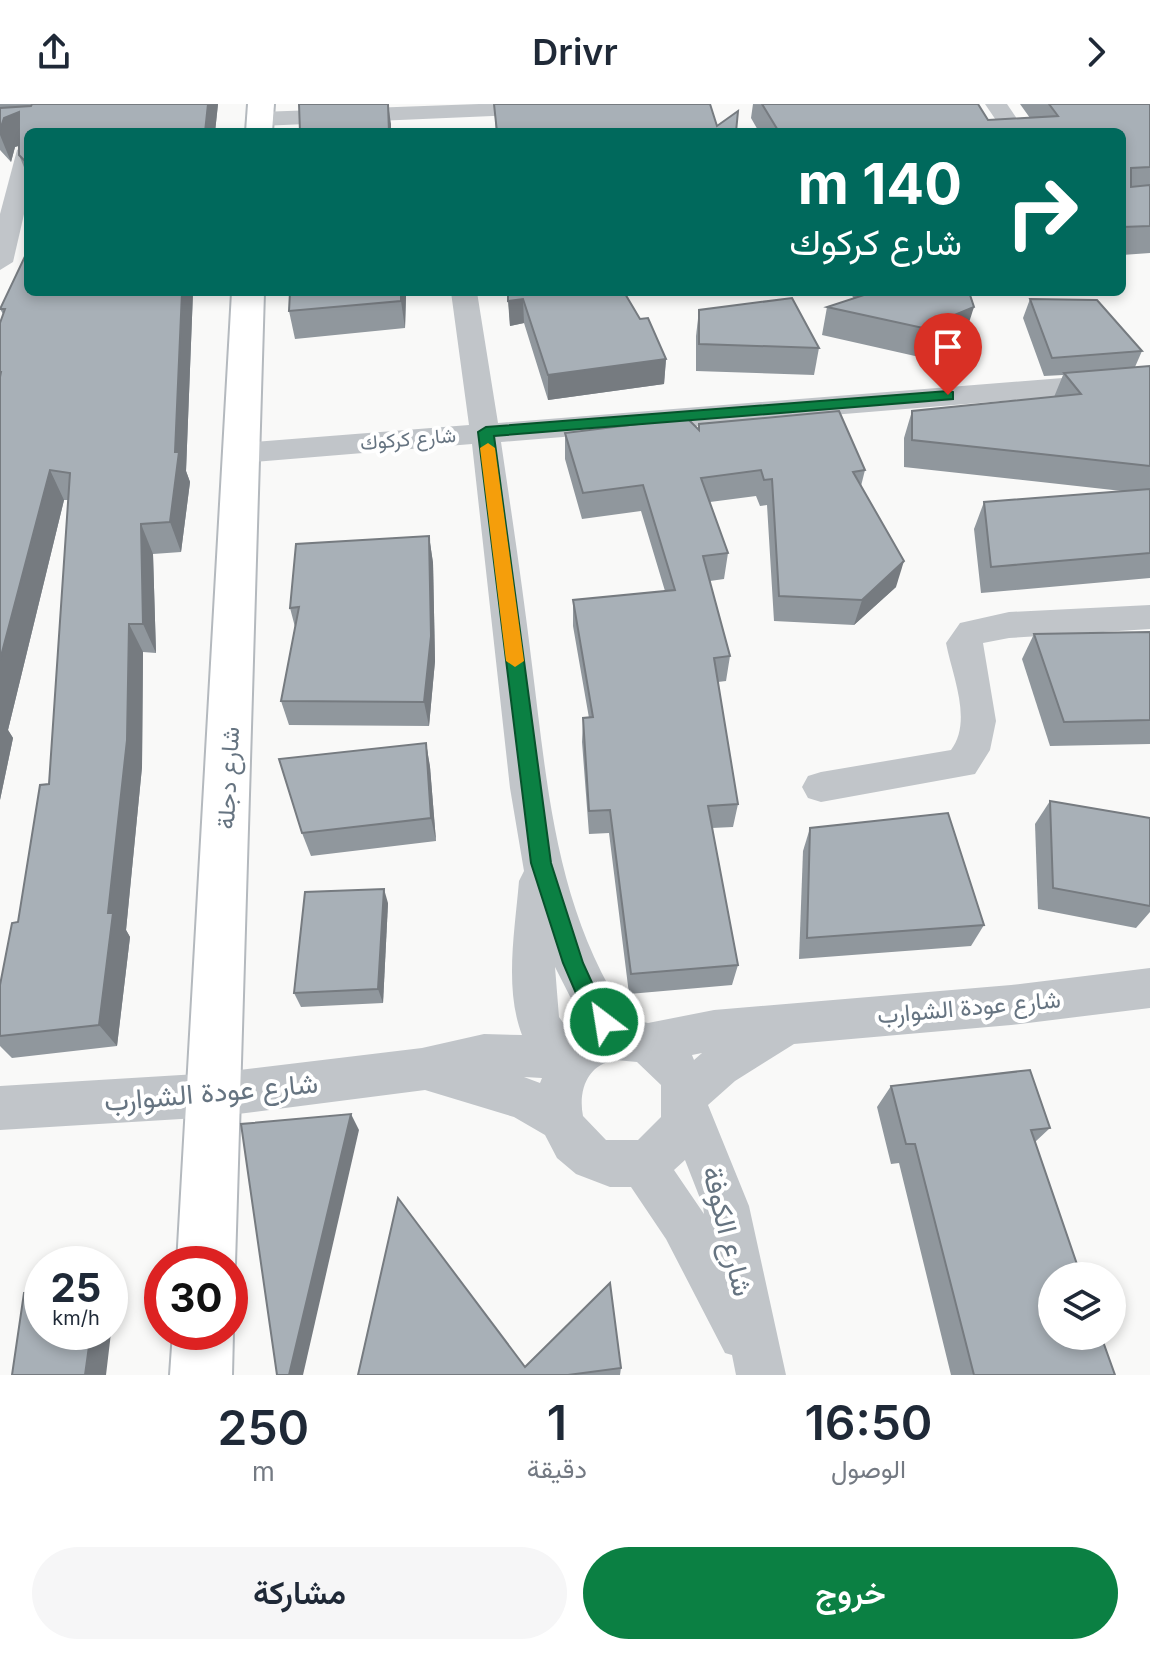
<!DOCTYPE html>
<html lang="ar">
<head>
<meta charset="utf-8">
<style>
	body { margin:0; font-family:Inter,Vazirmatn,sans-serif; background:#f6f6f7; color:#1f2937; direction:rtl; height:100vh; display:flex; flex-direction:column; font-size:30px; white-space:nowrap }
	* { box-sizing:border-box; margin:0 }
	p { font-size:26px; color:#747a83 }
	.icon { flex:none; width:44px; height:44px; fill:none; stroke:currentColor; stroke-width:2; stroke-linecap:round; stroke-linejoin:round }
	.map { position:relative; height:1271px; overflow:hidden; direction:ltr }
	.side { display:flex; flex-direction:column; background:#fff; flex:1 }
	.side>* { flex:none }
	.hud { position:absolute; left:24px; top:24px; width:1102px; height:168px; border-radius:12px; box-shadow:0 4px 12px #0003; direction:rtl; background:#00695c; color:#fff; overflow:hidden }
	.buttons { position:absolute; left:1038px; top:1158px; display:grid; gap:16px }
	.buttons a { display:grid; place-items:center; width:88px; height:88px; border-radius:50%; background:#fff; box-shadow:0 4px 12px #0003; font-size:40px }
	.speed { position:absolute; left:24px; top:1142px; display:flex; gap:16px; font-size:40px; font-weight:700; text-align:center }
	.speed>* { display:grid; place-content:center; width:104px; height:104px; border-radius:50%; background:#fff; box-shadow:0 4px 12px #0003; line-height:1 }
	.speed small { font-size:20px; font-weight:400 }
	.speed .limit { border:12px solid #d22; background:#fff; color:#111 }
	.pin { position:absolute; display:grid; place-items:center; width:68px; height:68px; color:#fff; margin:-82px -34px; border-radius:50% 50% 50% 0; rotate:-45deg; box-shadow:0 0 8px #0007 }
	.pin .icon { rotate:45deg }
	.me { position:absolute; width:88px; margin:-44px; rotate:329deg; stroke-linejoin:round; filter:drop-shadow(0 0 6px #0008) }
	.turn { display:flex; align-items:center; gap:28px; height:168px; padding:0 32px; font-size:36px }
	.turn .icon { width:104px; height:104px; stroke-width:2.5 }
	.turn b { display:block; font-size:56px; line-height:68px }
	.eta { display:flex; justify-content:space-evenly; align-items:center; height:136px; text-align:center }
	.eta b { font-size:48px; font-weight:600; line-height:56px }
	.action { display:flex; gap:16px; margin-top:auto; padding:16px 32px }
	.action a { flex:1; height:92px; border-radius:48px; background:#0b8043; color:#fff; font-size:32px; font-weight:600; line-height:92px; text-align:center }
	.action a+a { background:#f6f6f7; color:#1f2937 }
	header { display:flex; justify-content:space-between; align-items:center; height:104px; padding:0 32px; background:#fff; font-size:36px; font-weight:600 }
	.map>svg:first-child { display:block }
	.lines { fill:none; stroke-linecap:round; stroke-linejoin:round }
	.secondary-casing { stroke:#b4b9be; stroke-width:4 }
	.street { fill:#c1c5c9; fill-rule:evenodd }
	.secondary { fill:#fff; fill-rule:evenodd }
	.wall { fill:#90979d }
	.shaded-wall { fill:#767b80 }
	.building { fill:#a8b0b7; stroke:#767b80; stroke-width:2 }
	.route { fill:#0b8043; stroke:#07532c; stroke-width:2 }
	.slow { fill:#f59e0b }
	.labels { text-anchor:middle; dominant-baseline:central; stroke-width:8; stroke-linejoin:round; paint-order:stroke }
	.far-street-label { font-size:20px; fill:#667481; stroke:#fff }
	.street-label { font-size:24px; fill:#667481; stroke:#fff }
	.near-street-label { font-size:28px; fill:#667481; stroke:#fff }
</style>
</head>
<body>
<header><svg class="icon" aria-label="forward" viewBox="0 0 24 24"><path d="M9 5l7 7-7 7"/></svg>Drivr<svg class="icon" aria-label="share" viewBox="0 0 24 24"><path d="M12 15V3M7 8l5-5 5 5M5 13v7h14v-7"/></svg></header>
<div class="map">
<svg width="1150" height="1271" viewBox="0 0 1150 1271">
	<rect width="100%" height="100%" fill="#f9f9f8"/>
	<g class="lines">
		<!-- secondary casing -->
		<g class="secondary-casing">
			<g id="secondary">
				<path d="M248,0H274L272,28H246Z"/>
				<path d="M232,188H264L235,1160L230,1173V1160H177Z"/>
				<path d="M230,1220L233,1228L232,1271H170L173,1228H230Z"/>
			</g>
		</g>
		<!-- street -->
		<g class="street">
			<path d="M479,0H550L553,4L542,10L260,22L249,15L260,8Z"/>
			<path d="M985,0H1007L1026,28H1004Z"/>
			<path d="M28,39V93L13,158L0,166V110L17,46Z"/>
			<path d="M451,188H477L498,319L1150,267V285L501,338C512,412 523,486 532,561C548,687 556,806 628,914L648,919L714,906L1011,881L1150,864V904L1011,921L794,940L735,977L708,1001L749,1102L786,1271H736L732,1251L725,1249L666,1135L631,1083H610L576,1070L557,1054L545,1031L514,1013L425,986L214,1013L0,1026V982L214,969L422,944L484,930L522,931C504,884 515,826 519,777L524,767L510,684L472,340L241,359L231,356L226,349L231,342L241,339L469,321ZM555,863L586,924L572,931L559,913ZM702,949L694,956L692,951ZM616,956L637,958L661,981V1013L638,1036H606L583,1012C578,987 587,960 616,956ZM524,973L542,974L540,979ZM685,1056L703,1102L704,1110L674,1066Z"/>
			<path d="M1150,501V525L1009,534L983,539L996,617L990,646L975,670L821,698L808,694L802,683L808,672L821,668L951,646C973,617 952,571 946,539L960,519L1009,508Z"/>
		</g>
		<!-- secondary -->
		<use href="#secondary" class="secondary"/>
	</g>
	<!-- wall -->
	<g class="wall">
		<path d="M0,0H218L215,28H28V73L19,51V42L15,43L11,58L0,46Z"/>
		<path d="M494,0L717,22L736,28H496Z"/>
		<path d="M753,0H978L988,16L1030,14L1020,0H1150V149L1122,151V28H759L751,14Z"/>
		<path d="M28,188H193L186,367L190,378L181,448L153,450L156,549L143,548L142,663L126,826L130,833L117,942L12,954L0,942V881L18,818L49,680L68,396H64L8,626L13,634L0,696V219L3,210L0,205Z"/>
		<path d="M290,188H406L405,224L295,235L289,207Z"/>
		<path d="M508,188L640,215L666,255L664,280L548,296L524,219L510,222Z"/>
		<path d="M850,188H969L965,231L915,252L822,231L827,203L854,195Z"/>
		<path d="M1030,195L1142,247L1135,263L1150,262V474L981,489L974,425L984,398L1122,387L904,363V334L912,307L1054,293L1063,271L1044,272L1023,214Z"/>
		<path d="M699,206L819,244L814,271L696,267V232Z"/>
		<path d="M565,329L865,366L861,382L896,483L854,521L774,517L767,401L760,402L756,392L710,398L728,449L724,475L710,477L730,552L726,577L718,578L738,700L733,723L712,724L738,861L732,881L629,890L609,729L589,730L582,638L583,614H589L573,522V496L665,487L641,407L582,415L565,355Z"/>
		<path d="M429,432L433,459L435,557L429,622L289,621L281,597L295,523L290,504Z"/>
		<path d="M1150,528V640L1050,642L1022,555L1034,530Z"/>
		<path d="M426,639L430,663L436,737L311,752L302,729Z"/>
		<path d="M1050,697L1150,714V808L1136,824L1038,805L1035,720Z"/>
		<path d="M810,724L984,821L971,842L799,855L803,747Z"/>
		<path d="M388,799L383,899L301,903L294,889Z"/>
		<path d="M891,982L1050,1024L1035,1038L1115,1271H951L899,1059L891,1060L877,1003Z"/>
		<path d="M525,1263L621,1264L620,1271H358Z"/>
	</g>
	<!-- shaded-wall -->
	<g class="shaded-wall">
		<path d="M208,0H218L215,28H205Z"/>
		<path d="M388,0L391,20V28H389Z"/>
		<path d="M19,8L28,38L15,43L11,58L0,31V26L4,14Z"/>
		<path d="M182,188H193L186,367L190,378L181,448L170,418Z"/>
		<path d="M401,188H406V193L405,224L401,197Z"/>
		<path d="M523,195L524,219L510,222L508,197Z"/>
		<path d="M974,203L965,231L915,252L923,224Z"/>
		<path d="M666,255L664,280L548,296V271Z"/>
		<path d="M50,366L64,396L8,626L13,634L0,696V556Z"/>
		<path d="M141,420L153,450L156,549L143,520Z"/>
		<path d="M429,432L433,459L435,557L429,622L424,598Z"/>
		<path d="M904,457L896,483L854,521L862,496Z"/>
		<path d="M129,520L143,548L142,663L126,826L130,833L117,942L99,921Z"/>
		<path d="M426,639L430,663L436,737L431,714Z"/>
		<path d="M384,785L388,799L383,899L378,885Z"/>
		<path d="M351,1010L359,1026L303,1271H289Z"/>
		<path d="M110,1192L115,1195L106,1271H85L91,1228H110Z"/>
	</g>
	<!-- building -->
	<g class="building">
		<path d="M32,0H208L205,28H28V60L19,51V8L4,14L0,26V4L31,2Z"/>
		<path d="M299,0H388L389,28H300Z"/>
		<path d="M494,0H710L717,22L738,7L736,28H639L638,25L577,28H497Z"/>
		<path d="M762,0H978L988,16L1058,12L1049,0H1150V63L1131,64V83L1150,81V122L1122,123V28H779Z"/>
		<path d="M28,146V188H182L175,348H179L170,418L141,420L143,520H129L127,636L108,809H113L99,921L0,932V881L12,819L18,818L40,681L49,680L70,369L50,366L0,556V273L1,268H0V219L5,205H0Z"/>
		<path d="M290,188H401V197L289,207Z"/>
		<path d="M508,188H624L640,215L648,214L666,255L548,271L523,195L508,197Z"/>
		<path d="M873,188H969L974,203L923,224L827,203Z"/>
		<path d="M792,194L819,244L699,240V206Z"/>
		<path d="M1030,195L1097,196L1142,247L1052,254Z"/>
		<path d="M1150,262V362L912,336V307L1081,290L1064,269Z"/>
		<path d="M839,307L865,366L853,368L904,457L862,496L779,492L772,375L764,376L761,366L701,374L728,449L703,452L730,552L714,554L738,700L708,702L738,861L631,870L610,706L589,707L583,614L593,613L573,496L675,486L643,381L583,389L565,329L687,314L699,326V320Z"/>
		<path d="M1150,385V449L991,463L984,398Z"/>
		<path d="M429,432L431,532L424,598L281,597L299,503L290,504L296,440Z"/>
		<path d="M1150,528V616L1064,618L1034,530Z"/>
		<path d="M426,639L431,714L302,729L279,655Z"/>
		<path d="M1050,697L1150,714V802L1053,784Z"/>
		<path d="M948,709L984,821L807,834L810,724Z"/>
		<path d="M384,785L378,885L294,889L305,788Z"/>
		<path d="M1030,966L1050,1024L1031,1026L1081,1172H1052V1232H1101L1115,1271H974L915,1040H906L891,982Z"/>
		<path d="M351,1010L289,1271H277L241,1020Z"/>
		<path d="M398,1094L525,1263L610,1179L621,1264L568,1271H358Z"/>
		<path d="M42,1188V1228H91L85,1271H12L24,1189Z"/>
	</g>
	<!-- route -->
	<path class="route" d="M948,287L953,288V295L494,332L551,759L583,859L599,894L615,918L612,925L604,928L597,925L581,901L563,859L531,759L478,328L486,323Z"/>
	<!-- slow -->
	<path class="slow" d="M488,339L495,344L524,557L515,563L506,557L480,344Z"/>
	<g class="labels">
		<!-- far-street labels -->
		<g class="far-street-label">
			<text transform="translate(408 335) rotate(-5)">شارع كركوك</text>
		</g>
		<!-- street labels -->
		<g class="street-label">
			<text transform="translate(228 674) rotate(-87)">شارع دجلة</text>
			<text transform="translate(969 903) rotate(-5)">شارع عودة الشوارب</text>
		</g>
		<!-- near-street labels -->
		<g class="near-street-label">
			<text transform="translate(211 988) rotate(-5)">شارع عودة الشوارب</text>
			<text transform="translate(728 1127) rotate(76)">شارع الكوفة</text>
		</g>
	</g>
</svg>
<div class="buttons">
<a><svg class="icon" aria-label="layers" viewBox="0 0 24 24"><path d="M12 4l9 5-9 5-9-5zM3 14l9 5 9-5"/></svg></a>
</div>
<div class="speed"><div>25<small>km/h</small></div><div class="limit">30</div></div>
<div class="pin" style="left:948px;top:291px;background:#d93025"><svg class="icon" aria-label="arrive" viewBox="0 0 24 24"><path d="M6 21V4h12l-3 4 3 4H6"/></svg></div>
<svg class="me" style="left:604px;top:918px" viewBox="-20 -20 40 40"><circle r="17" fill="#0b8043" stroke="#fff" stroke-width="3"/><path d="M0-11L8 9 0 5-8 9z" fill="#fff"/></svg>
<div class="hud">
<div class="turn"><svg class="icon" aria-label="right" viewBox="0 0 24 24"><path d="M7 20v-9h11M14 6l5 5-5 5"/></svg><div><b>140 m</b>شارع كركوك</div></div>
</div>
</div>
<section class="side">
<div class="eta">
<div><b>16:50</b><p>الوصول</p></div>
<div><b>1</b><p>دقيقة</p></div>
<div><b>250</b><p>m</p></div>
</div>
<div class="action"><a>خروج</a><a>مشاركة</a></div>
</section>
</body>
</html>
